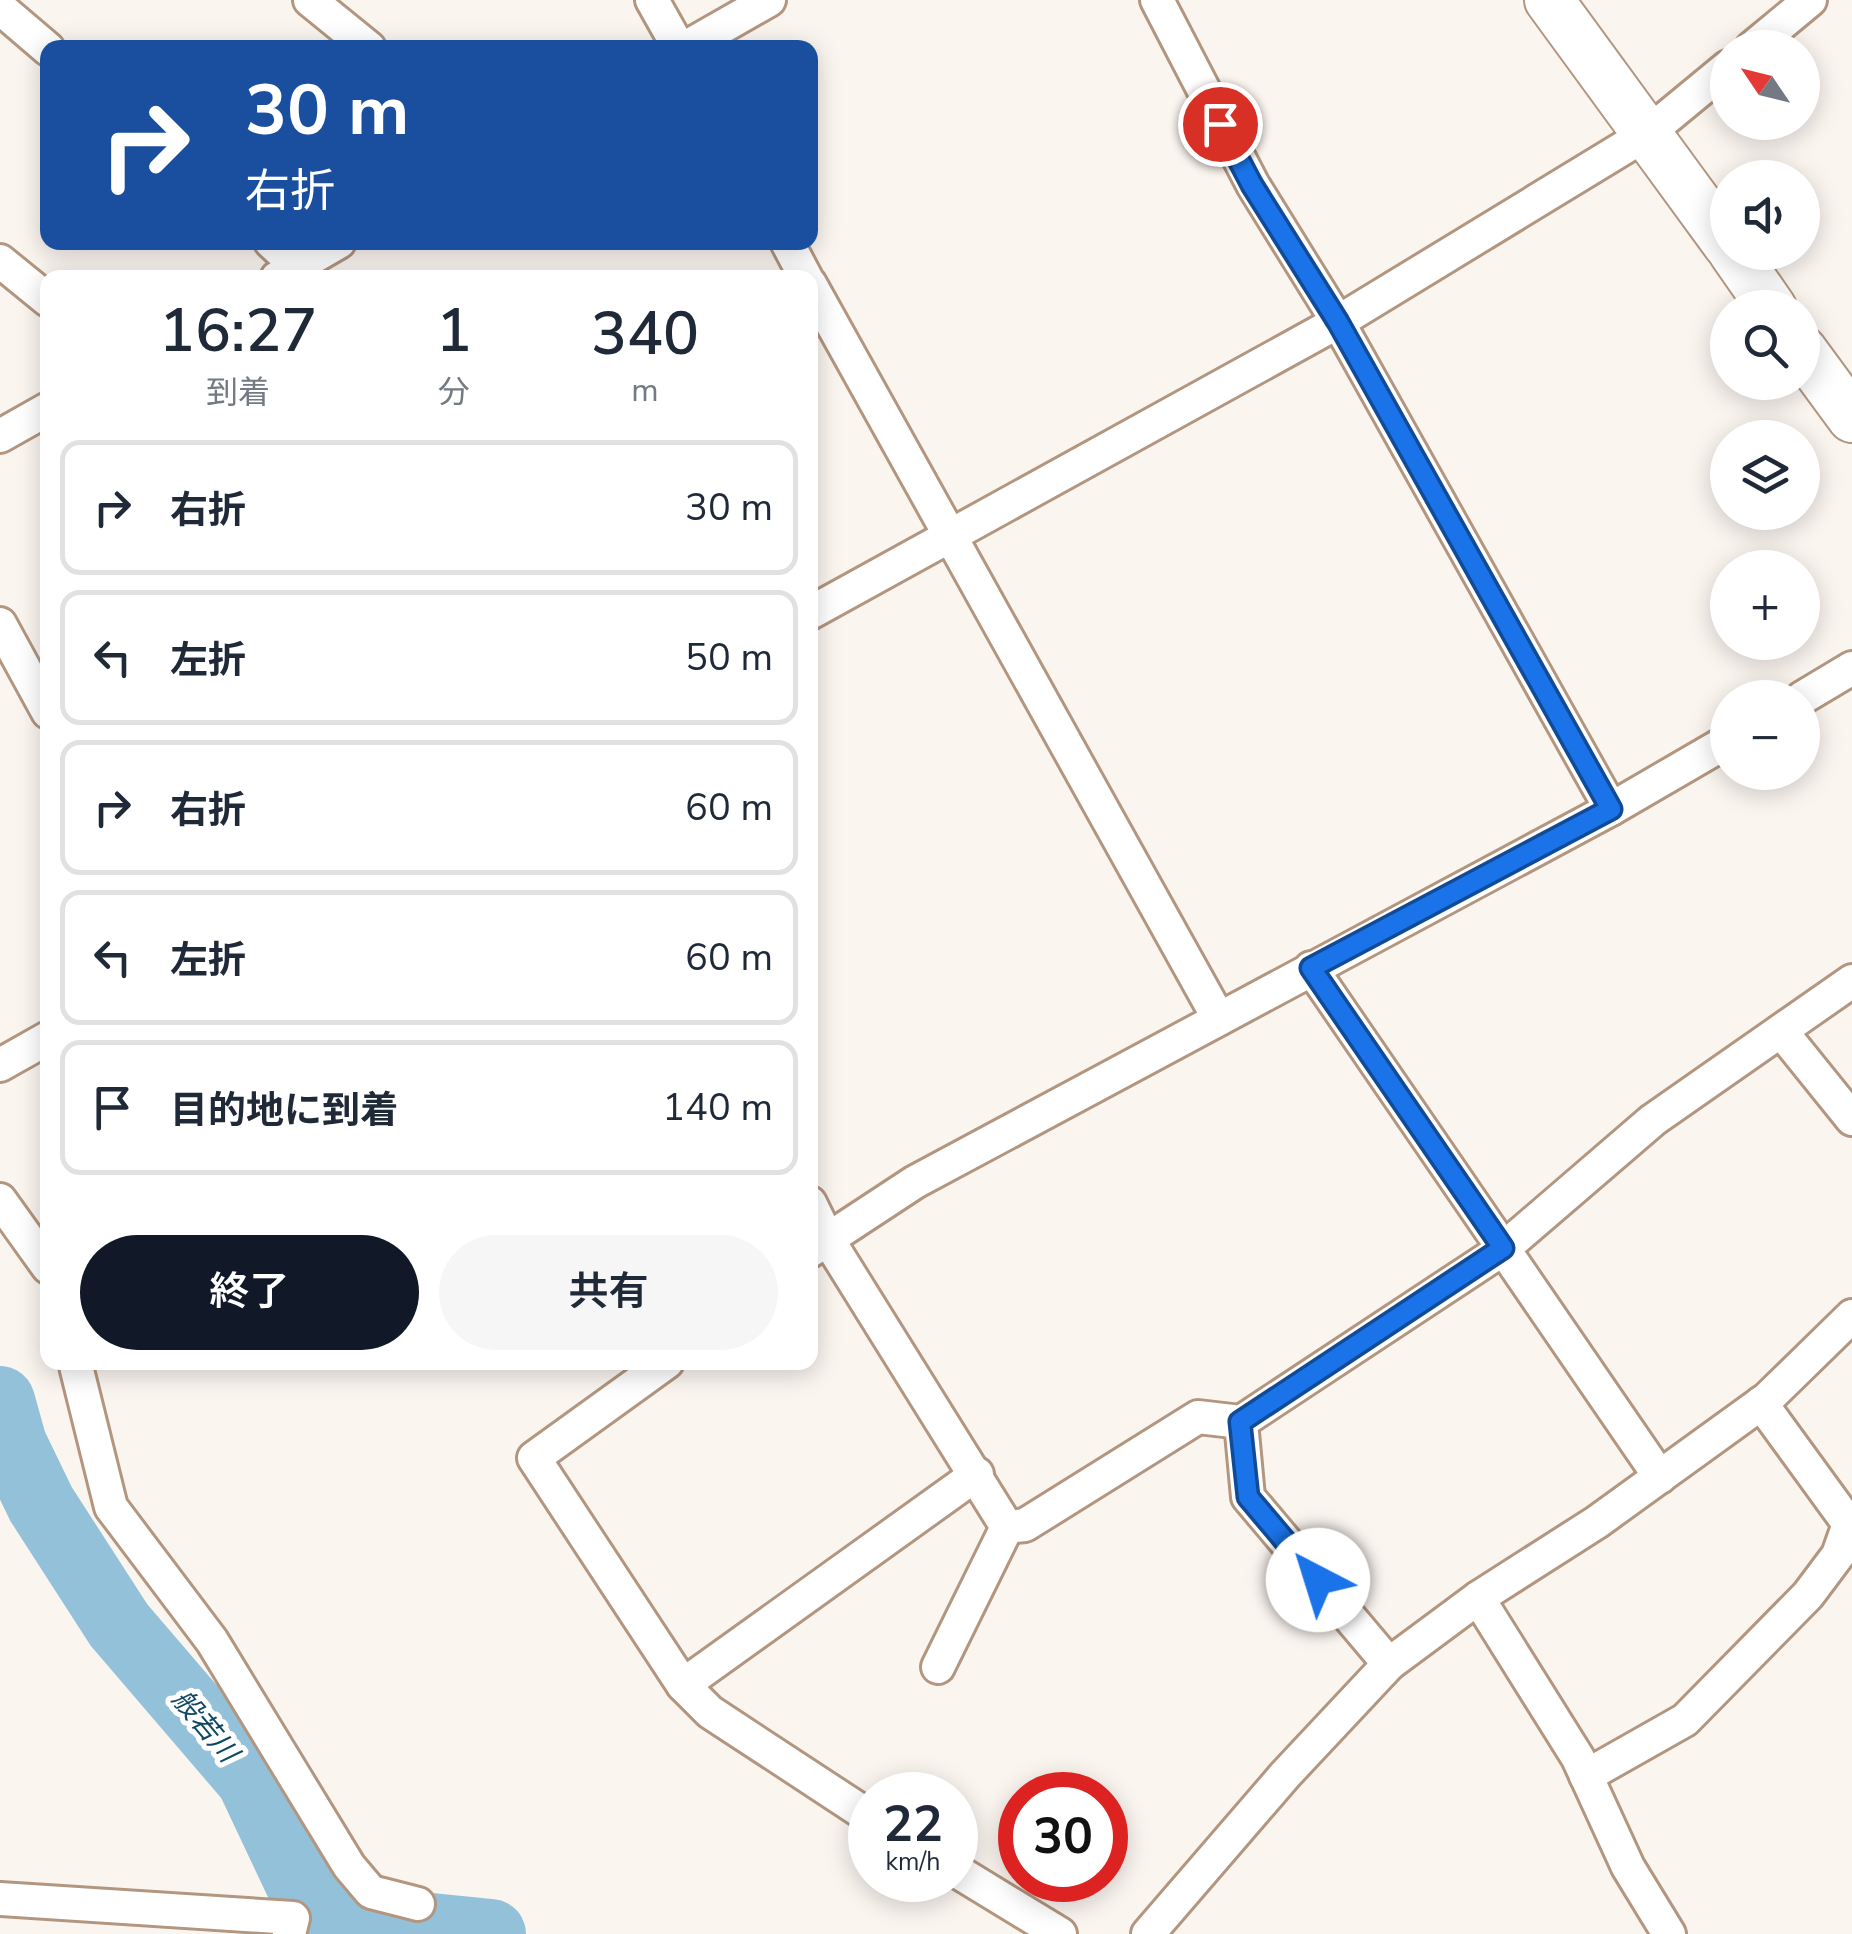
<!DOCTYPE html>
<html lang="ja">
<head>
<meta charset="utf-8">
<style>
	body { margin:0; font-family:"Nunito Sans","Noto Sans JP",sans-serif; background:#f6f6f7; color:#1f2937; height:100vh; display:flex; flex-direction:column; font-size:38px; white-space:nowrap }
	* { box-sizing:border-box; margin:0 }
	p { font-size:32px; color:#747a83 }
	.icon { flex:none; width:55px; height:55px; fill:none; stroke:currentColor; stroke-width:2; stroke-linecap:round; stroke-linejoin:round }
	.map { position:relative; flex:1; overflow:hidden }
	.sheet { position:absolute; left:40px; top:270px; width:778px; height:1100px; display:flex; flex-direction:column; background:#fff; border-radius:20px; box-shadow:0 5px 25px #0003 }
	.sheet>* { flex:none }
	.top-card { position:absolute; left:40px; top:40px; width:778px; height:210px; border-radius:20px; box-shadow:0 5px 25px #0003; background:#1a4fa0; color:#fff; overflow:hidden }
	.needle { width:65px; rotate:305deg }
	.buttons { position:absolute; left:1710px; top:30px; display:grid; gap:20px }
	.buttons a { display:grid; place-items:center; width:110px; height:110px; border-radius:50%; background:#fff; box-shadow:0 5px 25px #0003; font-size:50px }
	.speed { position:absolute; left:848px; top:1772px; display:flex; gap:20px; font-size:50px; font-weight:700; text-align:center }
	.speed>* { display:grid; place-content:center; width:130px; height:130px; border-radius:50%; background:#fff; box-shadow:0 5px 25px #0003; line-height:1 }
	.speed small { font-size:25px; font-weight:400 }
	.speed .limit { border:15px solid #d22; background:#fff; color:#111 }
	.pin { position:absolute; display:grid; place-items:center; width:85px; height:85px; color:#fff; margin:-42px; border:5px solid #fff; border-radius:50%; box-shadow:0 2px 10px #0007 }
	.me { position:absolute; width:110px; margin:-55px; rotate:320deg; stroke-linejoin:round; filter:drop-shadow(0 0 8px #0008) }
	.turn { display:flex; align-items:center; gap:35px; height:210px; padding:0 40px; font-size:45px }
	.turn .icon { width:130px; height:130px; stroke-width:2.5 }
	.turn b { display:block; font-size:70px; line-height:85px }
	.eta { display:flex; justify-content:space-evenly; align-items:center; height:170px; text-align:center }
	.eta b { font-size:60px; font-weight:600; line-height:70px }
	.primary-button { display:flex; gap:20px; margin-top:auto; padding:20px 40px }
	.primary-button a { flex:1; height:115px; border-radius:60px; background:#111827; color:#fff; font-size:40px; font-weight:600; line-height:115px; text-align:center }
	.primary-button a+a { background:#f6f6f7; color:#1f2937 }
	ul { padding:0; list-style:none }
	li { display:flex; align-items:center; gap:30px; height:135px; margin:0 20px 15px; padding:0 20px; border:5px solid #e0e1e3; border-radius:20px }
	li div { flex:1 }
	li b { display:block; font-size:38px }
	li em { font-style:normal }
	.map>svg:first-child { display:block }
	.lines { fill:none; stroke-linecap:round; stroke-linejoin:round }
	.river { stroke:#93c1da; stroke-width:70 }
	.minor-casing { stroke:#b2967f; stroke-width:38 }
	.secondary-casing { stroke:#b2967f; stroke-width:52 }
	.minor { stroke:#fff; stroke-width:32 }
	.secondary { stroke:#fff; stroke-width:48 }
	.route-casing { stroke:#114b97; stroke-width:25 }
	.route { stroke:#1a73e8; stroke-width:18 }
	.labels { text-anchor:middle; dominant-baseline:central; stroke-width:10; stroke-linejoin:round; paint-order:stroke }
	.water-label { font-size:28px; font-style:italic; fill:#0e4963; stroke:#fff }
</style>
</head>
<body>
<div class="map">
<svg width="1852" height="1934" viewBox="0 0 1852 1934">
	<rect width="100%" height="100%" fill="#fbf5f0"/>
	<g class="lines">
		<!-- river -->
		<g class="river">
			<path d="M0,1401L12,1444L41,1504L119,1625L251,1779L301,1885L369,1923"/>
			<path d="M322,1917L491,1934"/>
		</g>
		<!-- minor casing -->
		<g class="minor-casing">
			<g id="minor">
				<path d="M310,0L369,48"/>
				<path d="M652,0L679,48"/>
				<path d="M1157,0L1253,185L1338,322L1611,809"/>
				<path d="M0,8L48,49"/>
				<path d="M685,48L769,0"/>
				<path d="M1752,48L1810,0"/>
				<path d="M271,242L297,266L304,278"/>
				<path d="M787,242L806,278"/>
				<path d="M0,261L48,300"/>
				<path d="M277,278L339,242"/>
				<path d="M810,284L1219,1019"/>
				<path d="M0,436L48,409"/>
				<path d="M810,613L1338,322L1648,133L1728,67"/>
				<path d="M0,624L48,712"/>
				<path d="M1802,698L1852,668"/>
				<path d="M1311,968L1660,1477"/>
				<path d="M1781,1031L1852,1119"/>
				<path d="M0,1065L48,1038"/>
				<path d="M0,1200L48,1267"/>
				<path d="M810,1203L827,1238L1007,1527L938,1667"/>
				<path d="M810,1251L915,1182L1611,809L1728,741"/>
				<path d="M75,1362L111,1507L212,1641L349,1866L371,1892L418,1904"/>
				<path d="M667,1362L534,1458L683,1685L710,1712L870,1817"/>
				<path d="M1007,1527L1025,1525L1198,1417L1241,1422"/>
				<path d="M1478,1598L1578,1758L1628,1867L1669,1934"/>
				<path d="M1389,1664L1248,1497L1241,1422L1503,1249L1653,1120L1852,981"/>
				<path d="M683,1685L977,1474"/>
				<path d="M1586,1776L1685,1720L1808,1595L1838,1555L1849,1524L1761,1403"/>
				<path d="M955,1870L1060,1934"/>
				<path d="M0,1899L293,1918L289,1934"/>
				<path d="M1148,1934L1285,1775L1389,1664L1478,1598L1597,1522L1767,1399L1852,1316"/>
			</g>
		</g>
		<!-- secondary casing -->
		<g class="secondary-casing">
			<g id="secondary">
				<path d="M1549,0L1728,245"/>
				<path d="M1733,252L1772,308"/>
				<path d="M1802,350L1852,418"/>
			</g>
		</g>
		<!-- minor -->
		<use href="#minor" class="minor"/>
		<!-- secondary -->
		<use href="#secondary" class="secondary"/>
	</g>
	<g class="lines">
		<!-- route casing -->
		<g class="route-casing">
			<path id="route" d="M1220,124L1252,185L1338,322L1611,809L1311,968L1503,1248L1240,1422L1248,1497L1318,1580"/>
		</g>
		<!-- route -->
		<use href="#route" class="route"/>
	</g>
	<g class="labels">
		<!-- water labels -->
		<g class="water-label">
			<text transform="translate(205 1726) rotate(50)">般若川</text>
		</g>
	</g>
</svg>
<div class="buttons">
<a><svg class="needle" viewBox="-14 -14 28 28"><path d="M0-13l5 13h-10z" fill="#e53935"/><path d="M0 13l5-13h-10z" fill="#747a83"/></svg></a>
<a><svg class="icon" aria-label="sound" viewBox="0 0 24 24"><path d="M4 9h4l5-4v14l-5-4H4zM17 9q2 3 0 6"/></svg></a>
<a><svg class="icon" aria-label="search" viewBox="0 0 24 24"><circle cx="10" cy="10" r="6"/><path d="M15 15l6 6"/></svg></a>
<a><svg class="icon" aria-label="layers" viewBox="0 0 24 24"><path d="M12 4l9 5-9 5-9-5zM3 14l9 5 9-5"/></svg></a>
<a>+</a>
<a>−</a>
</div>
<div class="speed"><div>22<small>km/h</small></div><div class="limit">30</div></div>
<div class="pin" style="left:1220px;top:124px;background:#d93025"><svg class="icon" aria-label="arrive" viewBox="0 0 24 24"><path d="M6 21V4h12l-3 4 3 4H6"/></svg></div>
<svg class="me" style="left:1318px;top:1580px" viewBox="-20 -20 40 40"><circle r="19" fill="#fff"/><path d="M0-13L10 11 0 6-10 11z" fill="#1a73e8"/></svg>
<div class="top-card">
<div class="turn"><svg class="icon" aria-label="right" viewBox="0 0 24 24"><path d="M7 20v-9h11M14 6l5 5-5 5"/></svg><div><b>30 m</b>右折</div></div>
</div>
<section class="sheet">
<div class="eta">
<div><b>16:27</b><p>到着</p></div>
<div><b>1</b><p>分</p></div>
<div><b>340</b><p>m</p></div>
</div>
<ul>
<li><svg class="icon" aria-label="right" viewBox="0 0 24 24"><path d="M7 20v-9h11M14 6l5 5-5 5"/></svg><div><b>右折</b></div><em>30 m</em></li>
<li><svg class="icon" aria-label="left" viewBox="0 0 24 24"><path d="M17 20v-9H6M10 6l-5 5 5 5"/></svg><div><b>左折</b></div><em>50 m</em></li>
<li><svg class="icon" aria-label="right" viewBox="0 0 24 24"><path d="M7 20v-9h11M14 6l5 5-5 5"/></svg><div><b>右折</b></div><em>60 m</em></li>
<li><svg class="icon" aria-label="left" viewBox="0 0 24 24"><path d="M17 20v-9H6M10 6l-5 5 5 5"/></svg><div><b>左折</b></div><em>60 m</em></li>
<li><svg class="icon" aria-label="arrive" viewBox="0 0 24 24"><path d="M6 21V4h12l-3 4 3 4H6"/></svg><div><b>目的地に到着</b></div><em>140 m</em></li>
</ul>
<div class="primary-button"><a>終了</a><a>共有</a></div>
</section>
</div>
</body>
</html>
